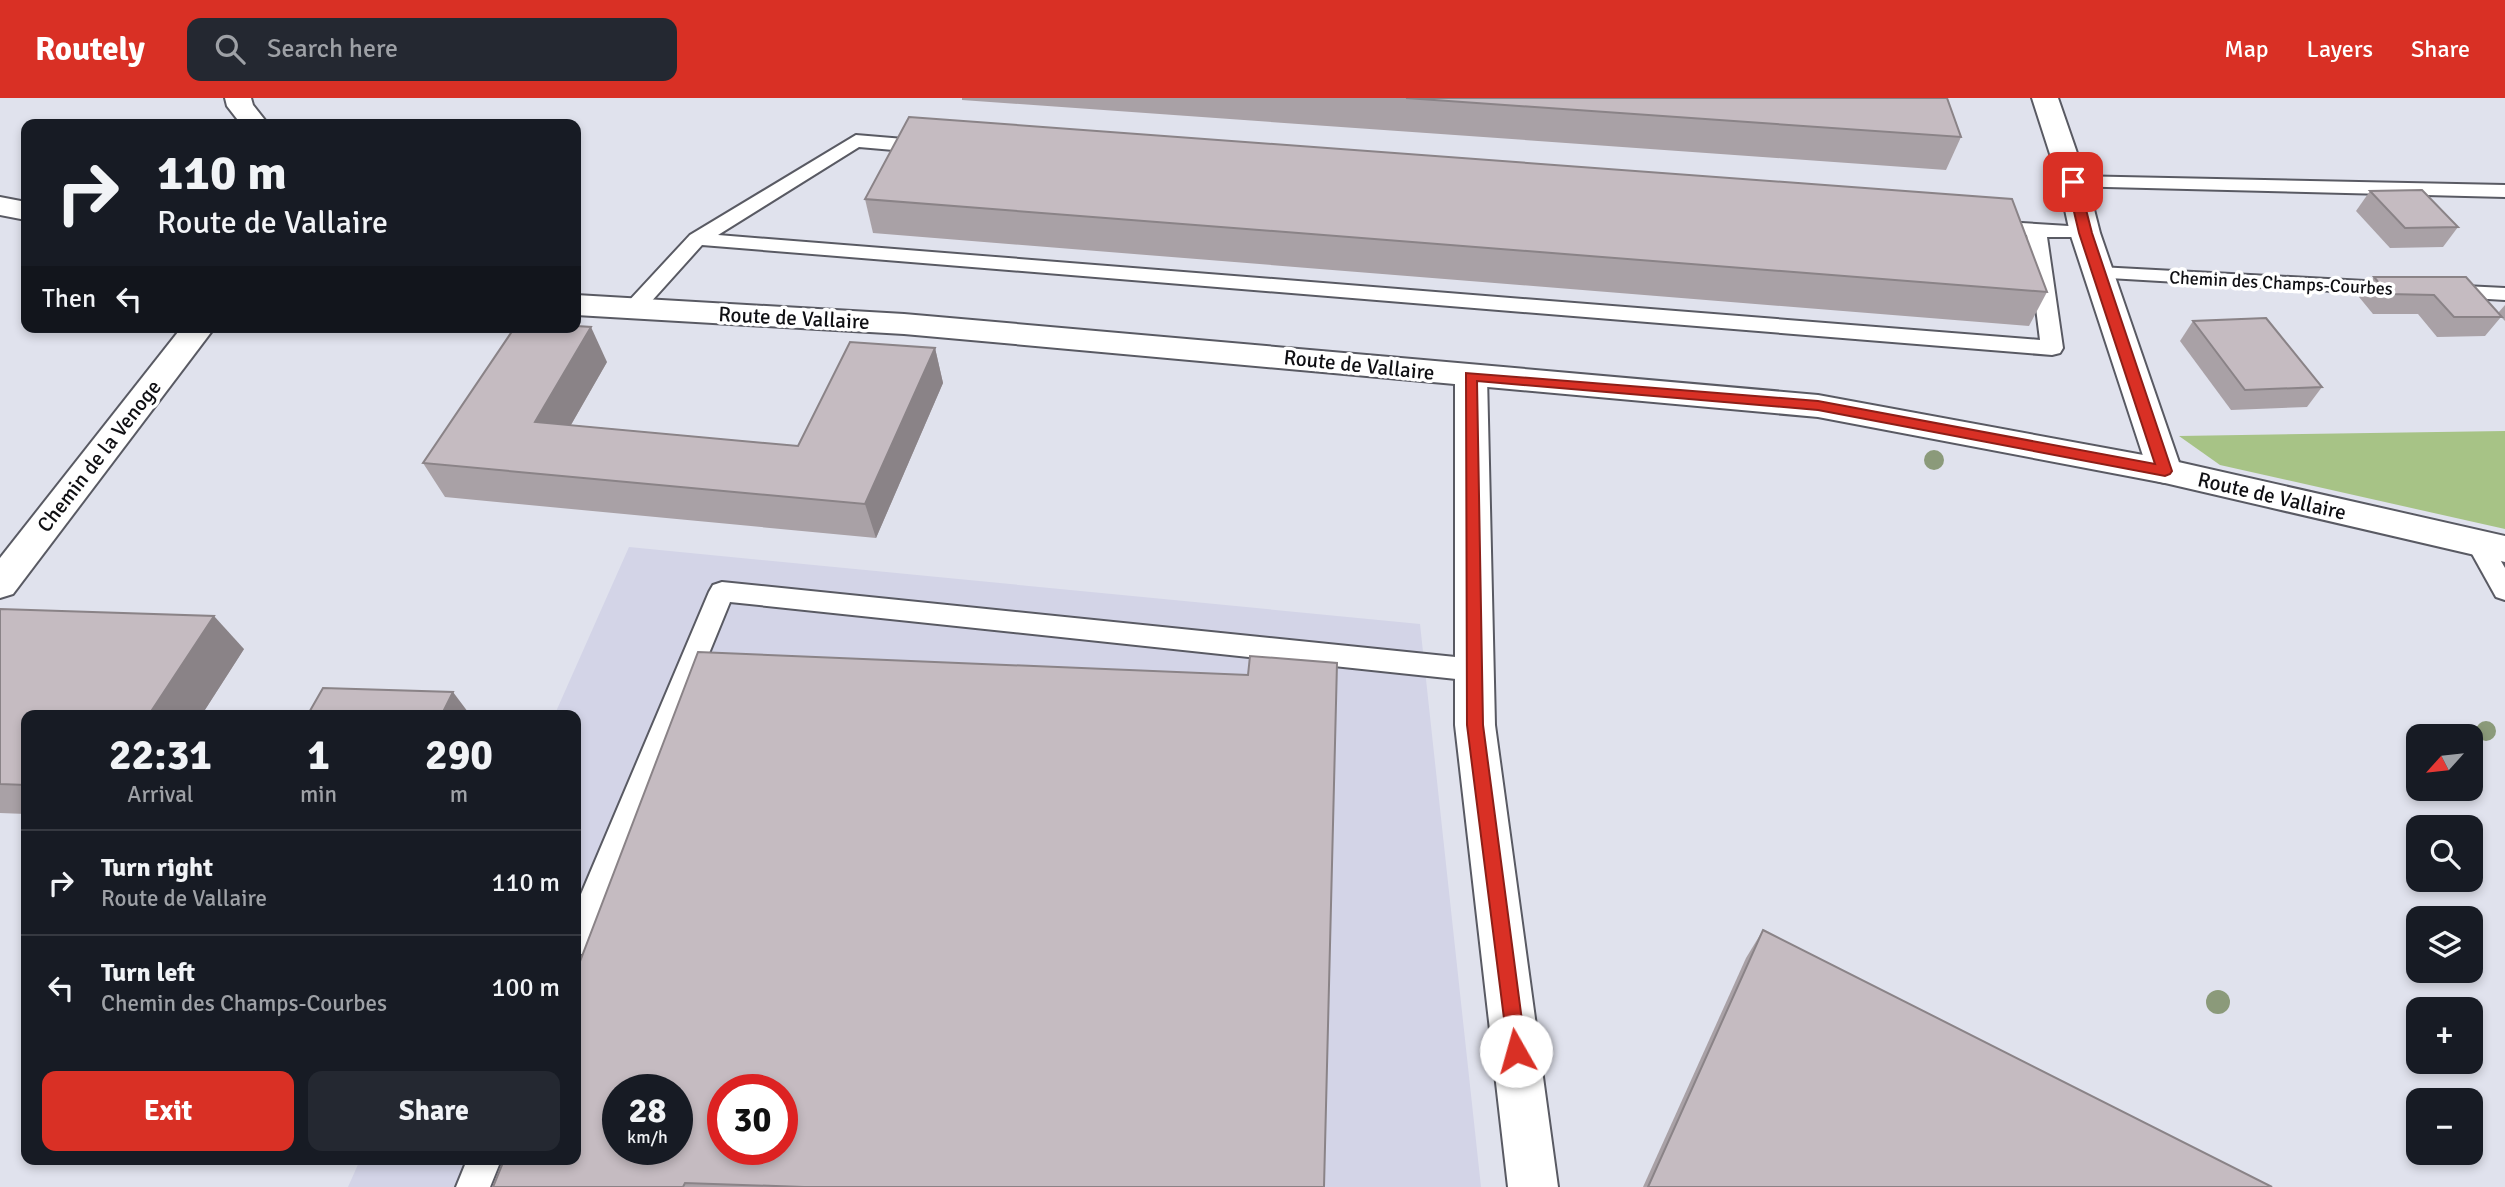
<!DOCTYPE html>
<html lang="en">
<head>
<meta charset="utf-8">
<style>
	body { margin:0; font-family:Signika,sans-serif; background:#242831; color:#f1f3f6; height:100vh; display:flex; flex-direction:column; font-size:26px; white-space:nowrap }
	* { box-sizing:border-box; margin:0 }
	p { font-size:23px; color:#9ea1a6 }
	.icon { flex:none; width:38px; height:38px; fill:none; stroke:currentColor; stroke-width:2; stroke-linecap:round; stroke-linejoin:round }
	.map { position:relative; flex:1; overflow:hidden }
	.panel { position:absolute; left:21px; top:612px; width:560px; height:455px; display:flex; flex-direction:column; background:#171b24; border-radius:14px; box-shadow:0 4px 10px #0003 }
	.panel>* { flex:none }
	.banner { position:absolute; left:21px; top:21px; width:560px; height:214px; border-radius:14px; box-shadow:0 4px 10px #0003; background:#171b24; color:#f1f3f6; overflow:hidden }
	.needle { width:46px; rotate:243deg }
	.fabs { position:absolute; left:2406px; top:626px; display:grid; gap:14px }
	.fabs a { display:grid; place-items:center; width:77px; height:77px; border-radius:14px; background:#171b24; box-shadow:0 4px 10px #0003; font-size:35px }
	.speed { position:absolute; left:602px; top:976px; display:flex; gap:14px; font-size:35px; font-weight:700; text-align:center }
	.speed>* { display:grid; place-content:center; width:91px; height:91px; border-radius:50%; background:#171b24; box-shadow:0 4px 10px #0003; line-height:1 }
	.speed small { font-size:18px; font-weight:400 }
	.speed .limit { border:10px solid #d22; background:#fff; color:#111 }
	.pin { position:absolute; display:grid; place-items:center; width:60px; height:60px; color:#fff; margin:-30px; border-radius:14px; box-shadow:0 4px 10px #0006 }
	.me { position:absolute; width:77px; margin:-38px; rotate:353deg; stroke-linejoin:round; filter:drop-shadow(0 0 5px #0008) }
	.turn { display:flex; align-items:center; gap:24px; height:147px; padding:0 21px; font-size:32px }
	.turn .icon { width:91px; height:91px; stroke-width:2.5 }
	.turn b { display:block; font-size:49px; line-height:60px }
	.then { display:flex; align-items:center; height:66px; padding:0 21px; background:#0003; gap:14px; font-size:26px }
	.eta { display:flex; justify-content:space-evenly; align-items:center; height:119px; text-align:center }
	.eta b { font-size:42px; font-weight:700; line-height:49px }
	.button { display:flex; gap:14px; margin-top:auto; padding:14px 21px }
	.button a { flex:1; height:80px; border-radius:14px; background:#d93025; color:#fff; font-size:28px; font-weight:700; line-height:80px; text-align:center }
	.button a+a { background:#242831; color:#f1f3f6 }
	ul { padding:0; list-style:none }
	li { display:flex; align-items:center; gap:21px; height:105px; padding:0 21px; border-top:2px solid #363941 }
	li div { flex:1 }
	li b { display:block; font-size:26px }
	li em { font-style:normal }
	header { display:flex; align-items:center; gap:42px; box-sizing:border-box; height:98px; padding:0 35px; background:#d93025; color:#fff }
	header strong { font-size:33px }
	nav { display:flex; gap:38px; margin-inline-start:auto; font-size:24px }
	.search { width:490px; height:63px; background:#242831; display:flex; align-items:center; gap:18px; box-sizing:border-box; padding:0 24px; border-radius:14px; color:#9ea1a6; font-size:26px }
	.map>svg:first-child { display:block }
	.built { fill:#d3d4e7; fill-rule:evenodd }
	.green { fill:#a7c386 }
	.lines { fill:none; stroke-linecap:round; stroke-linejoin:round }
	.lane-casing { stroke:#595a63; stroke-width:4 }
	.street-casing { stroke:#595a63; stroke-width:4 }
	.secondary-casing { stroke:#595a63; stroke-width:4 }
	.lane { fill:#fff; fill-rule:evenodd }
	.street { fill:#fff; fill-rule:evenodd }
	.secondary { fill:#fff; fill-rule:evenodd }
	.tree { fill:#8b9a7a }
	.wall { fill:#a9a1a6 }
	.shaded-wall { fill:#8a8387 }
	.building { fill:#c5bbc1; stroke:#8a8387; stroke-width:2; fill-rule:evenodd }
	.route { fill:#d93025; stroke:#8d1f18; stroke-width:2 }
	.labels { text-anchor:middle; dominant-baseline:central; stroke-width:7; stroke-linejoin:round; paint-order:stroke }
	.far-street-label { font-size:18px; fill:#0f0f13; stroke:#fff }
	.street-label { font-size:21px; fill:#0f0f13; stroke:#fff }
</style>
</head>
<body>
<header>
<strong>Routely</strong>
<div class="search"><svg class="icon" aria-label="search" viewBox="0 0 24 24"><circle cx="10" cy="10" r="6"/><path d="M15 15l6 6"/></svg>Search here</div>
<nav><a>Map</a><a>Layers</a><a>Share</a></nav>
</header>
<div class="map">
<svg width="2505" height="1089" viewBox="0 0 2505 1089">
	<rect width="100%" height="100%" fill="#e0e2ed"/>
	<!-- built -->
	<path class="built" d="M629,449L1420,526L1481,1089H348L360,1062H576V618H554ZM618,992H677V1052H618ZM723,992H782V1052H723Z"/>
	<!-- green -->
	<path class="green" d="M2505,333V431L2220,367L2179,338Z"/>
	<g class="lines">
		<!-- lane casing -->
		<g class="lane-casing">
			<g id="lane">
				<path d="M856,37L928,43L937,49L928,55L859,49L718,137L2040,242L2027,137L1982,133L1979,129L1982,125L1989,123L2085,129L2092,131L2095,135L2092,139H2047L2063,250L2060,255L2052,257L702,147L640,216H626L622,211L626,206L690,137Z"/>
				<path d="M2073,78L2505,87V99L2066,88L2063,84Z"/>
				<path d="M2099,169L2402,185L2409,186L2412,191L2409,196L2402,197L2092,179L2089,175L2092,171Z"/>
				<path d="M2444,187L2505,190V202L2437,198L2434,193L2437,188Z"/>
				<path d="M2478,436L2487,439L2505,470V502L2496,499L2466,445L2469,439Z"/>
				<path d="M722,484L1475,561L1484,565L1488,572L1484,579L1475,583L730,504L591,844L587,854L576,858V808L709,494L713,487Z"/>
				<path d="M467,1062H501L490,1089H456Z"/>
			</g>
		</g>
		<!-- street casing -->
		<g class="street-casing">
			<g id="street">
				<path d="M225,0H251L253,7L268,26H241L227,8Z"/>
				<path d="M2032,0H2058L2087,84L2100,135L2182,373L2177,382L2165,385L2153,382L2148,373L2070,135L2059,84Z"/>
				<path d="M182,229H215L13,496L0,500V460Z"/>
				<path d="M1471,267L1482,270L1487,278L1495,627L1558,1089H1508L1455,627V278L1460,270Z"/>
			</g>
		</g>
		<!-- secondary casing -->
		<g class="secondary-casing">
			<g id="secondary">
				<path d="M0,99L26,104V122L0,117Z"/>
				<path d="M576,197L904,216L1818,297L2165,361L2505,438V464L2165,385L1818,319L904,236L576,217Z"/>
			</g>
		</g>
		<!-- lane -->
		<use href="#lane" class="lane"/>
		<!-- street -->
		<use href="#street" class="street"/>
		<!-- secondary -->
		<use href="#secondary" class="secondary"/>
	</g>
	<!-- trees -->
	<g class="tree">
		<circle cx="1934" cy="362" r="10"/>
		<circle cx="2486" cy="633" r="10"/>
		<circle cx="2218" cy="904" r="12"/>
	</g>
	<!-- wall -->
	<g class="wall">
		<path d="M962,0H1947L1961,39L1946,72L962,2Z"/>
		<path d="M2370,93L2458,129L2443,149L2390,150L2356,113Z"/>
		<path d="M865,101L2047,194L2029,228L873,135Z"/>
		<path d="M2374,179L2498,215L2505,207V223L2501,219L2485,238L2437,239L2418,216H2373L2359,199Z"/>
		<path d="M2193,223L2322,289L2307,309L2231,312L2180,243Z"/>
		<path d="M935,250L943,285L876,440L445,399L423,365L607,264L571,327L798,348Z"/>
		<path d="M0,511L244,551L201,618H26V716L0,715Z"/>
		<path d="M1763,832L2272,1089H1643L1746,860Z"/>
		<path d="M504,1062L1324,1089H493Z"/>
	</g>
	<!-- shaded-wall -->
	<g class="shaded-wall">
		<path d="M591,229L607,264L553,358L535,324Z"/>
		<path d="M935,250L943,285L876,440L865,406Z"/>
		<path d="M214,518L244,551L201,618H148Z"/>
		<path d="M453,594L471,618H441Z"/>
	</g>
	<!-- building -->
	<g class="building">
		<path d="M1406,0H1947L1961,39Z"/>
		<path d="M909,19L2012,101L2047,194L865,101Z"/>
		<path d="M2422,92L2458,129L2405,130L2370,93Z"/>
		<path d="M2374,179H2466L2502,219H2454L2434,197L2388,196Z"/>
		<path d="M2266,220L2322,289L2245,292L2193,223Z"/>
		<path d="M576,228L591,229L535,324L798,348L850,244L935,250L865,406L423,365L515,229Z"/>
		<path d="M0,511L214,518L148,618H26V687L0,686Z"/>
		<path d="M698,554L1248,577L1250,558L1337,565L1324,1089H804L685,1085L683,1089H493L504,1062H576V874ZM618,992H677V1052H618ZM723,992H782V1052H723Z"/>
		<path d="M323,590L453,594L441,618H307Z"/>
		<path d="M1763,832L2272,1089H1648Z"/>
	</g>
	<!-- route -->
	<path class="route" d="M2073,81L2079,84L2092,135L2172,373L2170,376L2165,378L1818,312L1477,283L1483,627L1526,953L1523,960L1516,963L1509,960L1467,627L1466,275L1818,303L2155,366L2079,135L2067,84Z"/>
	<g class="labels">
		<!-- far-street labels -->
		<g class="far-street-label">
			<text transform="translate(2281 185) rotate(3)">Chemin des Champs-Courbes</text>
		</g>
		<!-- street labels -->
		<g class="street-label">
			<text transform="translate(794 220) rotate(3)">Route de Vallaire</text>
			<text transform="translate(1359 267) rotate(6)">Route de Vallaire</text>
			<text transform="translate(99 358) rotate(-52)">Chemin de la Venoge</text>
			<text transform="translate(2272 398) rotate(13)">Route de Vallaire</text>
		</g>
	</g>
</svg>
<div class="fabs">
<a><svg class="needle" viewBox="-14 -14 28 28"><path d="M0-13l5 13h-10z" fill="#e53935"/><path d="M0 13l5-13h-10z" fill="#9ea1a6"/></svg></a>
<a><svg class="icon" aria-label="search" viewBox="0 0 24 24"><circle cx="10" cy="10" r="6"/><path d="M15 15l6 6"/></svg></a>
<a><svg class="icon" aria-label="layers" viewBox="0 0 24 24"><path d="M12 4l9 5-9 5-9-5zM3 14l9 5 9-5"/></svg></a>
<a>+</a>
<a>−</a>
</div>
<div class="speed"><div>28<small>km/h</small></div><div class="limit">30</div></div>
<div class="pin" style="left:2073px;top:84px;background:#d93025"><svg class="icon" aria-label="arrive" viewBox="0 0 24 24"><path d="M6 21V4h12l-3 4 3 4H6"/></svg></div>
<svg class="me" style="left:1516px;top:953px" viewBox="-20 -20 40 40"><circle r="19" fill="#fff"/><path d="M0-13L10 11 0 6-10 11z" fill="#d93025"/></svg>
<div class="banner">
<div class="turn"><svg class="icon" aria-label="right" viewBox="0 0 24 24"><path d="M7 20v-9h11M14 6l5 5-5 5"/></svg><div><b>110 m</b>Route de Vallaire</div></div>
<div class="then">Then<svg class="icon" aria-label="left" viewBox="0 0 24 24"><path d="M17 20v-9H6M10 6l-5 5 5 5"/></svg></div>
</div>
<section class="panel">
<div class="eta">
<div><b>22:31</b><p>Arrival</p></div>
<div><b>1</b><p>min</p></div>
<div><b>290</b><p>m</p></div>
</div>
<ul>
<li><svg class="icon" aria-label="right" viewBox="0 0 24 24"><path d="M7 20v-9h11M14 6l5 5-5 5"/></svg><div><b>Turn right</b><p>Route de Vallaire</p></div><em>110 m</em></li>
<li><svg class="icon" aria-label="left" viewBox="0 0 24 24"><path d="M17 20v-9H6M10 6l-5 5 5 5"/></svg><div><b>Turn left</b><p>Chemin des Champs-Courbes</p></div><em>100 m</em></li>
</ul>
<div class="button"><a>Exit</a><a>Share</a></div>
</section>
</div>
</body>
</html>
